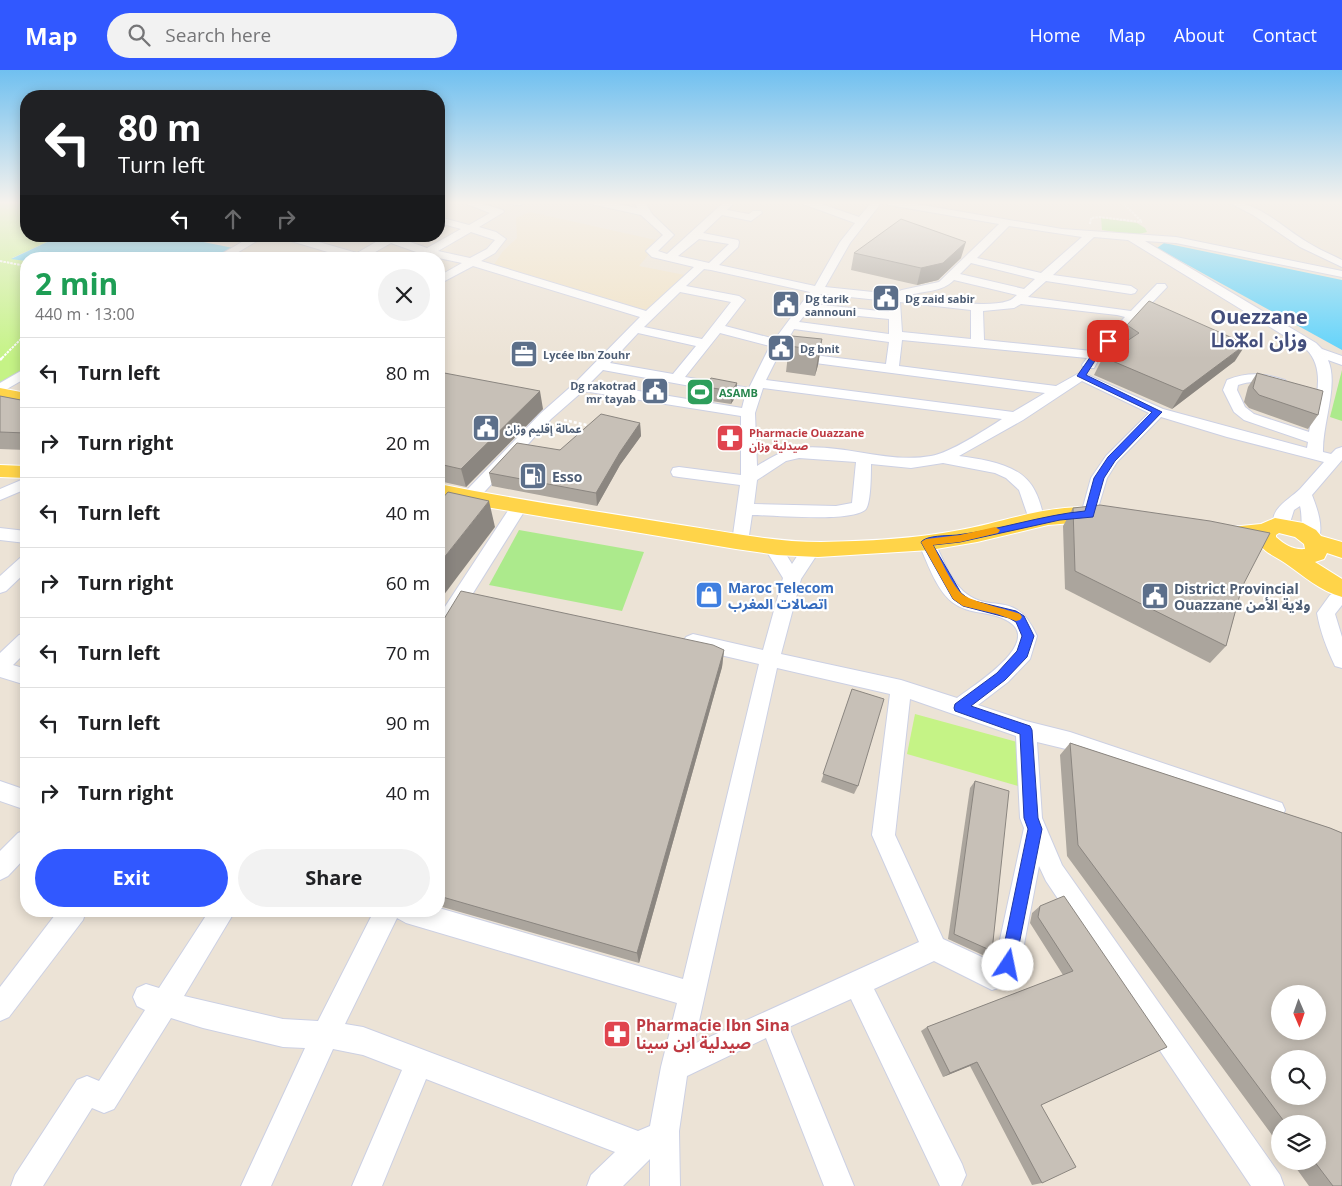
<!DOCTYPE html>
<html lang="en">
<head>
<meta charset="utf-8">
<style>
	body { margin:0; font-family:"Open Sans","Noto Sans Arabic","Noto Sans Tifinagh",sans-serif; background:#f2f2f2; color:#202124; height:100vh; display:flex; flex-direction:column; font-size:19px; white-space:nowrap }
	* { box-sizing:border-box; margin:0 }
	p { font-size:16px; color:#757577 }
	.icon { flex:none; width:28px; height:28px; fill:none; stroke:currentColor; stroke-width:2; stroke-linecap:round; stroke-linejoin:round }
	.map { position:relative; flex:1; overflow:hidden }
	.sheet { position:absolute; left:20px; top:182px; width:425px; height:665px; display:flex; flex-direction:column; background:#fff; border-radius:20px; box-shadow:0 2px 12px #0003 }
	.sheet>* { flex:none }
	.top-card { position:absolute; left:20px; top:20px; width:425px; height:152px; border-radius:20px; box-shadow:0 2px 12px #0003; background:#202124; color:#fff; overflow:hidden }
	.needle { width:32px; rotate:178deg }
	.buttons { position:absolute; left:1271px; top:915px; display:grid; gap:10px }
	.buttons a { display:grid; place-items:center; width:55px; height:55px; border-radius:50%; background:#fff; box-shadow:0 2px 12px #0003; font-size:25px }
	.pin { position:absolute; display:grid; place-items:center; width:42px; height:42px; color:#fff; margin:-21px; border-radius:10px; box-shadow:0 2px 8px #0006 }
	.me { position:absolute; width:55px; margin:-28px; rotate:11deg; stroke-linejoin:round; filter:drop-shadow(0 0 4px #0008) }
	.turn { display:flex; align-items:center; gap:18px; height:105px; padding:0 15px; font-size:22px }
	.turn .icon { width:65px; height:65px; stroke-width:2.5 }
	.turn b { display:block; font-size:35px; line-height:42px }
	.lanes { display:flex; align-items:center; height:48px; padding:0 15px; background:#0003; justify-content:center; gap:25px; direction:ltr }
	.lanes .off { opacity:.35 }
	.round { display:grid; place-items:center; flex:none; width:52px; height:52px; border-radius:26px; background:#f2f2f2 }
	.head { display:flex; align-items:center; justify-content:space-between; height:85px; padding:0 15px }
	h1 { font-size:30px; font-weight:700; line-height:38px; color:#1e9e55 }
	.action { display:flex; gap:10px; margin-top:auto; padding:10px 15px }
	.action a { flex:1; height:58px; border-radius:30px; background:#3158ff; color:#fff; font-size:20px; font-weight:700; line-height:58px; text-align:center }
	.action a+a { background:#f2f2f2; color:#202124 }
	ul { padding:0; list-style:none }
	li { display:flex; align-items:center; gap:15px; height:70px; padding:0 15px; border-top:1px solid #e0e0e0 }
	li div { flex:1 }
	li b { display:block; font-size:19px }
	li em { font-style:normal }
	header { display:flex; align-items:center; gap:30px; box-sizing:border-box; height:70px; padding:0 25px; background:#3158ff; color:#fff }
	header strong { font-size:24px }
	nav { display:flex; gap:28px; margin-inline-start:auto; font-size:18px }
	.search { width:350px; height:45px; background:#f2f2f2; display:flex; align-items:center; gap:12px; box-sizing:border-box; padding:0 18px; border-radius:28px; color:#757577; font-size:19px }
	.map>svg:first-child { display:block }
	.education { fill:#f0e1c3 }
	.green { fill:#acea8c }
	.pitch { fill:#c5f386 }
	.water { fill:#5cd2fb }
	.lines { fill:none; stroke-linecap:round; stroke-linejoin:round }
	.minor-casing { stroke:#ccd0e3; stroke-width:2 }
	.major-casing { stroke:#fff; stroke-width:2 }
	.path-far1 { stroke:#fff; stroke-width:2; stroke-dasharray:2.5 1; stroke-linecap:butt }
	.path { stroke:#fff; stroke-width:2.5; stroke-dasharray:3 2; stroke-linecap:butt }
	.minor { fill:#fff; fill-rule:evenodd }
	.major { fill:#ffd449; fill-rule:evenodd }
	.wall { fill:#aba59d; fill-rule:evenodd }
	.shaded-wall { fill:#8b8680 }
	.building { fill:#c7c0b7; stroke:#8b8680; fill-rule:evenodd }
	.route { fill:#3158ff; stroke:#2039a6 }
	.slow { fill:#f59e0b }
	.labels { text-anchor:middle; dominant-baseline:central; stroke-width:4.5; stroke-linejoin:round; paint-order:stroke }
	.far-service-label { font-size:11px; font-weight:bold; fill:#4e5e75; stroke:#fff; text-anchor:start }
	.far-leisure-label { font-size:11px; font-weight:bold; fill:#27864d; stroke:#fff; text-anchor:start }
	.far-health-label { font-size:11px; font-weight:bold; fill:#be3a42; stroke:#fff; text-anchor:start }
	.service-label { font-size:14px; font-weight:bold; fill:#4e5e75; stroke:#fff; text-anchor:start }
	.shop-label { font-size:14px; font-weight:bold; fill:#366cbe; stroke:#fff; text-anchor:start }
	.near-health-label { font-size:16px; font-weight:bold; fill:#be3a42; stroke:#fff; text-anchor:start }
	.far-town-label { font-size:20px; font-weight:bold; fill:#434e7c; stroke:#fff }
</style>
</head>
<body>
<header>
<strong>Map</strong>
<div class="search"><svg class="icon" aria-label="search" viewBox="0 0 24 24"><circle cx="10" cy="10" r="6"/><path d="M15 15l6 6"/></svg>Search here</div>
<nav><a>Home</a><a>Map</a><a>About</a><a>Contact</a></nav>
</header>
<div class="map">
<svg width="1342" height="1116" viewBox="0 0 1342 1116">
	<rect width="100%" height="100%" fill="#ece3d6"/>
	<!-- education -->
	<path class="education" d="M530,142L660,171L639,196L690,206L646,249L491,199L503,181L517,168L516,148Z"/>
	<!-- green -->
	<g class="green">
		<path d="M1101,148L1137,153L1145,158L1147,162L1135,165L1102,160Z"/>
		<path d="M1342,300V351L1330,347Z"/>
		<path d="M519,460L644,482L622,541L489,515Z"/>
	</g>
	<!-- pitch -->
	<g class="pitch">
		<path d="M0,132L26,134V166H60L12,188L26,191V302L0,317Z"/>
		<path d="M915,644L1021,673L1018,716L907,684Z"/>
	</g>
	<!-- water -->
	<g class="water">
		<path d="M60,166H174L233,178L219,189H26V191L11,189Z"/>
		<path d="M1164,173L1342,210V280L1157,178Z"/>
	</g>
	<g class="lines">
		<!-- minor casing -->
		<g class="minor-casing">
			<g id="minor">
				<path d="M462,132H476L503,140L504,142L479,157L496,162L506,169L495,183L481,191L646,241L694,197L652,187L646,181L663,165L641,145L591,134L590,132H608L637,138L635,132H645L652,144L674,165L658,181L667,184L724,132H735L727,140L749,144L753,141H761L762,143L751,151L722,145L703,163L738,170L739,172L738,177L719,195L815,216L840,172L855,153L803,134L802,132H816L859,147L872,132H882L850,173L825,217L892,224L902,220L939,212L999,154L889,135L884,132H905L1062,159L1176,167L1342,201V207L1176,173L1145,171L1316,273L1322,279L1342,286V295L1328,290C1339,315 1322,354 1323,382L1331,384L1336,379L1342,377V390L1312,425C1317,438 1325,459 1317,472L1311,474L1305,472C1300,463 1303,447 1300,436L1294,440L1288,459L1282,461L1276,459C1265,441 1290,429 1300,419C1308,410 1316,401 1324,392L1227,367L1161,347L1117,392L1107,408L1095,448L1089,450L1083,448L1081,444L1091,408L1106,386L1149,343L1082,311L1023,350L959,386C986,390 1022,394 1035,421C1040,430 1042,441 1045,451L1043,455L1037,457L1031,455L1019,420L1006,408L995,403L943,393L911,398L871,394C871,403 871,432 866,439C853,453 774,445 752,445L748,472L746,476L740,478L734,476L732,472L740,415L679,407L673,406L671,402L673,398L679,397L741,405V346L583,321L551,349L476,431L470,432L464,431L462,427L464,423L541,343L575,313L640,247L473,196L439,214V206L462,193L429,186H420L419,183L391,173L363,189H351L281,168L280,166H298L357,183L381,169L377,166H393L427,178L461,159L439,153V147L469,155L490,143ZM1009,156L1082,167L1041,203L977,188ZM471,162L495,170L487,179L470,188L438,181ZM1094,167L1128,170L1306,279C1328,300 1314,336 1309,362L1254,344L1245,337L1237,320L1238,315C1254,309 1264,313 1280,317L1287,313L1285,310C1264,303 1248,302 1227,310L1223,320L1234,342L1244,350L1308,372L1307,378L1163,339L1081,302L1056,316L899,296L902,270L1087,288L1082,295L1084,298H1094L1100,287L1167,217L1165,214H1157L1131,241L1028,227L1046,211L1131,224L1135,223L1137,220L1131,216L1053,205ZM699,169L729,174L709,193L678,186ZM971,193L1035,209L1024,219L960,204ZM704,199L711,200L810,222L775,269L725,256L745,230L739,226L686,216ZM954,210L1017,225C1014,227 1012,230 1008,231C984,239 934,229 907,226C924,220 941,223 954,210ZM680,222L731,232L702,269L644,257ZM821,224L888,231L889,242L813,234ZM900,232L971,240V269L902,262ZM1021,234L1117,245L1125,247L1092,281L984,270L983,241L1014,238ZM808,241L889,249V264L799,252ZM794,259L889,272L886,294L781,281ZM638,263L696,276L673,304L610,293ZM720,263L770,276L749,318L685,307ZM777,288L1045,323L1013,342L766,310ZM603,300L745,326L742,338L590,313ZM763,318L1002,349C985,360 950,383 931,386C887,394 842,373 798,378C783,380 770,388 757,396L755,343ZM799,388L856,392L852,433L836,436L754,434L757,410L786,391Z"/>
				<path d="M508,132H525L520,135L509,134Z"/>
				<path d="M1228,132C1257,130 1283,158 1307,172C1318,179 1330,184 1342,190V197L1300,177L1253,145Z"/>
				<path d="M252,166H265L227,189H213Z"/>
				<path d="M26,298V308L0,323V313Z"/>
				<path d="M26,408V419L0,430V419Z"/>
				<path d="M519,432L525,433L527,437L448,563L439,565V546L513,433Z"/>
				<path d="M0,458L26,461V473L0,470Z"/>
				<path d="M926,466L932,468C942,485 948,507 963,521C991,546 1015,517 1037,566L1030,589L1008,612L978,635L1026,651L1070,662L1282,733L1285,740L1282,747L1274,750L1070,680L1037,672L1042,748L1062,795L1280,1105L1284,1116H1251L1046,811L1039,796L1020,895L1012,913L992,920L934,891L874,919L962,1094L966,1105L961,1116H940L851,929L789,957L854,1116H824L766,968L687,1006L679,1061L680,1116H650V1089L623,1116H587L591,1105L615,1082L426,1009L382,1116H352L402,1000L363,985L333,979L271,1116H241L305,978L283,977L203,958L171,948L114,1039L104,1043L92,1038L43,1116H11L15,1105L77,1010L87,1006L99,1011L145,940L137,936L133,927L137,918L146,914L159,918L209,841H235L184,926L283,949L318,951L374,841H439V838L683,909L759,594L686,577L683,572L686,567L693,564L763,580L783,508L764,477L767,473L773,471L779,473L792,494C799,484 803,472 817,476L820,480L801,509L781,584L901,610L957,628C974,615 1051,568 1002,548C985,541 967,544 952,532C935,518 927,491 918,472L920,468ZM777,598L890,624L872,765L919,872L694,974ZM910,629L1016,666L1020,748L1024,758L995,893L943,869L895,765ZM397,848L406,853L677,933L661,997L650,1056L638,1061L363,957L345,954Z"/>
				<path d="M26,486V502L6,521L0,523V506L20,488Z"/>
				<path d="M1342,519V535L1335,544L1342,567V598L1335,596C1327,579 1320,561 1317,543L1330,525Z"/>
				<path d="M26,563V582L13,595L26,599V615L0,607V583L19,565Z"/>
				<path d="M0,711L26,720V740L0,731Z"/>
				<path d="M26,760V787L8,806L0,810V781L18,763Z"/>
				<path d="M58,841H86L83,850L9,947L0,951V917Z"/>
			</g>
		</g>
		<!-- major casing -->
		<g class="major-casing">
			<g id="major">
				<path d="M0,318L26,323V333L0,328Z"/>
				<path d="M0,395L26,396V408L0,407Z"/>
				<path d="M439,414C517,430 596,441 674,454C723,461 772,472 821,472C867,471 915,469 960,460C1006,452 1064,428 1109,441L1112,446L1109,451L1102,453L1084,452L1048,455L977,472L930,480L818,487L777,485L736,479L468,434L439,428Z"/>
				<path d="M1275,448L1303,453L1316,460L1321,466L1342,472V488L1327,483L1324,489L1315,492L1342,509V527C1320,521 1304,506 1285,493C1272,484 1265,484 1256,469L1229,470L1221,468L1218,463L1221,458L1261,454ZM1279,463L1295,467L1304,474L1305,479C1293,480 1285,475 1276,467V465Z"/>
			</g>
		</g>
		<!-- path-far1 -->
		<g class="path-far1">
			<path d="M1122,132L1141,151"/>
			<path d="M1090,154L1091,148L1099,147L1142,152"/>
			<path d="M0,191L26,196"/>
			<path d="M2,288L26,264"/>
		</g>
		<!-- path -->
		<g class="path">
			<path d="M0,290L3,287"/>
			<path d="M564,350L591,356"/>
		</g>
		<!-- minor -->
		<use href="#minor" class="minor"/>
		<!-- major -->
		<use href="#major" class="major"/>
	</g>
	<!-- wall -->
	<g class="wall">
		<path d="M854,183L961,188L938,210L917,215L851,200Z"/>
		<path d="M1127,255L1235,291L1172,339L1094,305L1103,287L1121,275L1118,273Z"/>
		<path d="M822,269L818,295L815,306L786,302L789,276Z"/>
		<path d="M439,302L543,339L466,417L439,411Z"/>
		<path d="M1257,303L1318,345L1308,359L1249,338L1244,332L1248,317Z"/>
		<path d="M737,313L736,326L731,334L705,330L706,317Z"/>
		<path d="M0,326L26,331V380L0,379Z"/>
		<path d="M640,353L641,366L620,395L597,436L492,416L489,403Z"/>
		<path d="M1073,438L1242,517L1226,576L1210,593L1065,519L1063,456Z"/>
		<path d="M439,557L724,580L722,597L639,893L439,836Z"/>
		<path d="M852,619L858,716L854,724L821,712Z"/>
		<path d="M1070,673L1330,758L1342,763V1116H1309L1291,1091H1318V1054H1280V1076L1067,786L1060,685ZM1280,924H1318V961H1280ZM1280,989H1318V1026H1280Z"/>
		<path d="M975,711L992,881L985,886L948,869L970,718Z"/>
		<path d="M1040,836L1167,977L1041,1035L1042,1113L1032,1115L970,996L943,1007L921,961L927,957L1063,905L1030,853L1032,843Z"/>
	</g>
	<!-- shaded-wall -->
	<g class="shaded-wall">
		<path d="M966,172L961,188L938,210L917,215L921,198Z"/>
		<path d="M822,269L818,295L815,306L819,280Z"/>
		<path d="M1246,274L1235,291L1172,339L1183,321Z"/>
		<path d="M737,313L736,326L731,334L732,321Z"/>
		<path d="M540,321L543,339L466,417L461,399Z"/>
		<path d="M640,353L641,366L620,395L597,436L596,423L620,382Z"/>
		<path d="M489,431L495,457L440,530L439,525V494Z"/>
		<path d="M724,580L722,597L639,893L637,883Z"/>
		<path d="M977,992L970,996L943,1007L950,1003Z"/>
	</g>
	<!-- building -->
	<g class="building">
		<path d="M901,149L966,172L943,193L921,198L854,183Z"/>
		<path d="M1149,231L1246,274L1183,321L1103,287L1139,263L1127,255Z"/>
		<path d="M792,266L822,269L819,280L789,276Z"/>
		<path d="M439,302L540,321L461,399L439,394Z"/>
		<path d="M1257,303L1323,321L1318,345L1259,325L1253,318Z"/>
		<path d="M711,308L737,313L732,321L706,317Z"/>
		<path d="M0,326L26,331V363L0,362Z"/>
		<path d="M601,344L640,353L620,382L596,423L489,403L517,373L560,380Z"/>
		<path d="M448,422L489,431L439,494V432Z"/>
		<path d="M1100,435L1210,451L1270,463L1242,517L1226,576L1075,501L1073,438Z"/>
		<path d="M461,521L713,575L724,580L637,883L439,826V557Z"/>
		<path d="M852,619L884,629L858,716L823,704Z"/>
		<path d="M1070,673L1330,758L1342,763V1116H1333L1314,1091H1318V1054H1286L1078,775ZM1280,924H1318V961H1280ZM1280,989H1318V1026H1280Z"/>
		<path d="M975,711L1009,721L992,881L954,864Z"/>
		<path d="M1064,826L1167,977L1041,1035L1076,1097L1042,1113L977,992L950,1003L927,957L1073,901L1038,847L1040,836Z"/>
	</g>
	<!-- sky -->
	<linearGradient id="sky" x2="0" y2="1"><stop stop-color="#70c0f0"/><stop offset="0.46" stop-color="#f6f2ed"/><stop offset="1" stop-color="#f6f2ed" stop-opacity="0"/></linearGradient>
	<rect width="1342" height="288" fill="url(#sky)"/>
	<!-- route -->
	<path class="route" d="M1105,270L1112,271L1098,286L1086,305L1162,342L1115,391L1104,408L1093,447L1060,450L960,472L933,475L961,523L970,530L1016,541L1024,546L1034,566L1027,587L1005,610L971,636L1030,656L1032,660L1038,748L1042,759L1015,895L1013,900L1008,903L1002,900L1000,895L1028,759L1024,748L1020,664L955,641L954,638L955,634L997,603L1017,581L1022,566L1016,552L1009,548L963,536L953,529L921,472C927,465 947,466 957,465C1000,460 1042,445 1085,441L1094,408L1108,387L1152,342L1077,306L1093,283Z"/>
	<!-- slow -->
	<path class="slow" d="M995,457L1000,460L998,463L960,472L933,475C940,488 951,513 961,523C968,531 1007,539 1020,544L1022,547L1020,550L1016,551L997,544L963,536L953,529L921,472L926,469L960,465Z"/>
	<!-- icons -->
	<defs>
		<g id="civic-square" transform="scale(1.4375)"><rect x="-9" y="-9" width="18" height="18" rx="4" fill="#5c6f8a" stroke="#fff"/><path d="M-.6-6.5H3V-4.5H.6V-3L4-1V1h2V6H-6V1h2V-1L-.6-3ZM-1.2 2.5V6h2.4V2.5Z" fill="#fff"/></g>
		<g id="office-square" transform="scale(1.4375)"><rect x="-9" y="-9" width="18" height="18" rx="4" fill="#5c6f8a" stroke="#fff"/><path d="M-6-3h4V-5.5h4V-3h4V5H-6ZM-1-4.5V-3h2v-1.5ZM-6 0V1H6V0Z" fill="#fff"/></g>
		<g id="stadium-square" transform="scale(1.4375)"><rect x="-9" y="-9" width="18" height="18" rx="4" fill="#2e9e5b" stroke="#fff"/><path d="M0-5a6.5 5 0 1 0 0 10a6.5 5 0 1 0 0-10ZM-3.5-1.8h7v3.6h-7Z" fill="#fff"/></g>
		<g id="pharmacy-square" transform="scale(1.4375)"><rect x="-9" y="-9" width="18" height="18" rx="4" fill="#e0444e" stroke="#fff"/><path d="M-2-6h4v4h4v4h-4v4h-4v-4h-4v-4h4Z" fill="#fff"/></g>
		<g id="fuel-square" transform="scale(1.4375)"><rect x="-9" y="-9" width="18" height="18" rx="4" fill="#5c6f8a" stroke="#fff"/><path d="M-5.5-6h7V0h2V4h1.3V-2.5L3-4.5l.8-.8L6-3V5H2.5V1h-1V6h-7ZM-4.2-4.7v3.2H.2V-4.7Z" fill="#fff"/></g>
		<g id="shop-square" transform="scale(1.4375)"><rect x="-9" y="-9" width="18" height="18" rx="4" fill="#3f7fe0" stroke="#fff"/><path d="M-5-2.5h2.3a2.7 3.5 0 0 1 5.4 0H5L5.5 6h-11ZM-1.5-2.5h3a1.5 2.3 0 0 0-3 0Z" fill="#fff"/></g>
	</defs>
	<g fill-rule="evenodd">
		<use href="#civic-square" x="886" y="228"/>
		<use href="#civic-square" x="786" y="234"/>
		<use href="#civic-square" x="781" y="278"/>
		<use href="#office-square" x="524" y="284"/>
		<use href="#civic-square" x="655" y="321"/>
		<use href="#stadium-square" x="700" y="322"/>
		<use href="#civic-square" x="486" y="358"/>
		<use href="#pharmacy-square" x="730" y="368"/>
		<use href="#fuel-square" x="533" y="406"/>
		<use href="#shop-square" x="709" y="525"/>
		<use href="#civic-square" x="1155" y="526"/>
		<use href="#pharmacy-square" x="617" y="964"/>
	</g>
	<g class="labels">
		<!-- far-service labels -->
		<g class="far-service-label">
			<text x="805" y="228">Dg tarik<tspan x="805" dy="13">sannouni</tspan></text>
			<text x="905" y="228">Dg zaid sabir</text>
			<text x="800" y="278">Dg bnit</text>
			<text x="543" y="284">Lycée Ibn Zouhr</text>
			<text x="636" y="315" text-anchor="end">Dg rakotrad<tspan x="636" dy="13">mr tayab</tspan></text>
			<text x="505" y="358">عمالة إقليم وزان</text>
		</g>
		<!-- far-leisure labels -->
		<g class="far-leisure-label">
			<text x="719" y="322">ASAMB</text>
		</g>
		<!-- far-health labels -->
		<g class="far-health-label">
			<text x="749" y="362">Pharmacie Ouazzane<tspan x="749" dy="13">صيدلية وزان</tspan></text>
		</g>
		<!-- service labels -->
		<g class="service-label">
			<text x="552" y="406">Esso</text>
			<text x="1174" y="518">District Provincial<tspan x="1174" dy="16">Ouazzane ولاية الأمن</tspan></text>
		</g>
		<!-- shop labels -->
		<g class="shop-label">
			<text x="728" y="517">Maroc Telecom<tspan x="728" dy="16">اتصالات المغرب</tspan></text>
		</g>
		<!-- near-health labels -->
		<g class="near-health-label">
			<text x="636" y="955">Pharmacie Ibn Sina<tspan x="636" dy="18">صيدلية ابن سينا</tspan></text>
		</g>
		<!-- far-town labels -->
		<g class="far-town-label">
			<text x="1259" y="246">Ouezzane<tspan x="1259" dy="23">ⵡⴰⵣⴰⵏ وزان</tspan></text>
		</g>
	</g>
</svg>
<div class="buttons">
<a><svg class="needle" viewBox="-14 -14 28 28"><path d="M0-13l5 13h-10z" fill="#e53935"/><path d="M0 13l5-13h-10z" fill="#757577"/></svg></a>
<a><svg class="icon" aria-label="search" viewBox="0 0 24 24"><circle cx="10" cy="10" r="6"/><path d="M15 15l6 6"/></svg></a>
<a><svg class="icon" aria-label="layers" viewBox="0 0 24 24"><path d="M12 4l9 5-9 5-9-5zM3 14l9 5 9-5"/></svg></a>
</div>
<div class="pin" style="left:1108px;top:271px;background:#d93025"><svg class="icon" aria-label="arrive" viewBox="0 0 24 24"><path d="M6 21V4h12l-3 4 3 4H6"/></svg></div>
<svg class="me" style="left:1008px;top:895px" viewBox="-20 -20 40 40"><circle r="19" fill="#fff"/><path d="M0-13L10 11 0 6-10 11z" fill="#3158ff"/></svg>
<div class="top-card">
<div class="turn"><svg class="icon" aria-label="left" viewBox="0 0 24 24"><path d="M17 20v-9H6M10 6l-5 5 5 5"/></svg><div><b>80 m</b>Turn left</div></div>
<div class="lanes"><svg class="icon" aria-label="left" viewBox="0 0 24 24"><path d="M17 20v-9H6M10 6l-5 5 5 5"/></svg><svg class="icon off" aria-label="ahead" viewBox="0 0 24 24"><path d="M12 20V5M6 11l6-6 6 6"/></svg><svg class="icon off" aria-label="right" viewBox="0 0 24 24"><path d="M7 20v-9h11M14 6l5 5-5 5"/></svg></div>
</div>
<section class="sheet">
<div class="head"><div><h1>2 min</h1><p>440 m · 13:00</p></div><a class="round"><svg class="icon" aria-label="close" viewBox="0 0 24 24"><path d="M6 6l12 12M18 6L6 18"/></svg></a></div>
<ul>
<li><svg class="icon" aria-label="left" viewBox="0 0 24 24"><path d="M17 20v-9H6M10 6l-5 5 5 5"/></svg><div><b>Turn left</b></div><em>80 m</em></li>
<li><svg class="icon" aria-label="right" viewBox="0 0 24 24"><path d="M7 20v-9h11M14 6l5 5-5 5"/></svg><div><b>Turn right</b></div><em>20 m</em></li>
<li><svg class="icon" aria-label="left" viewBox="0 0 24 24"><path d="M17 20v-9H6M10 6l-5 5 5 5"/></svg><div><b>Turn left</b></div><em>40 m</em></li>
<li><svg class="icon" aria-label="right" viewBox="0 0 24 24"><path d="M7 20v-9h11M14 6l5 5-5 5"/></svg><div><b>Turn right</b></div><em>60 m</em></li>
<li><svg class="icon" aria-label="left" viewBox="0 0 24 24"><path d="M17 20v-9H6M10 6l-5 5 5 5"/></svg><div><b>Turn left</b></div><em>70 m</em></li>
<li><svg class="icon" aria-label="left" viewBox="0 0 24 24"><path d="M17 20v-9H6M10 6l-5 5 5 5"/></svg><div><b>Turn left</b></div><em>90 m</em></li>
<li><svg class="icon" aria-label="right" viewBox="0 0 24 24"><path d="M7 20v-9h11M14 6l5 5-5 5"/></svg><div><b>Turn right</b></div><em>40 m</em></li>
</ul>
<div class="action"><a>Exit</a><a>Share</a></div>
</section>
</div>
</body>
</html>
